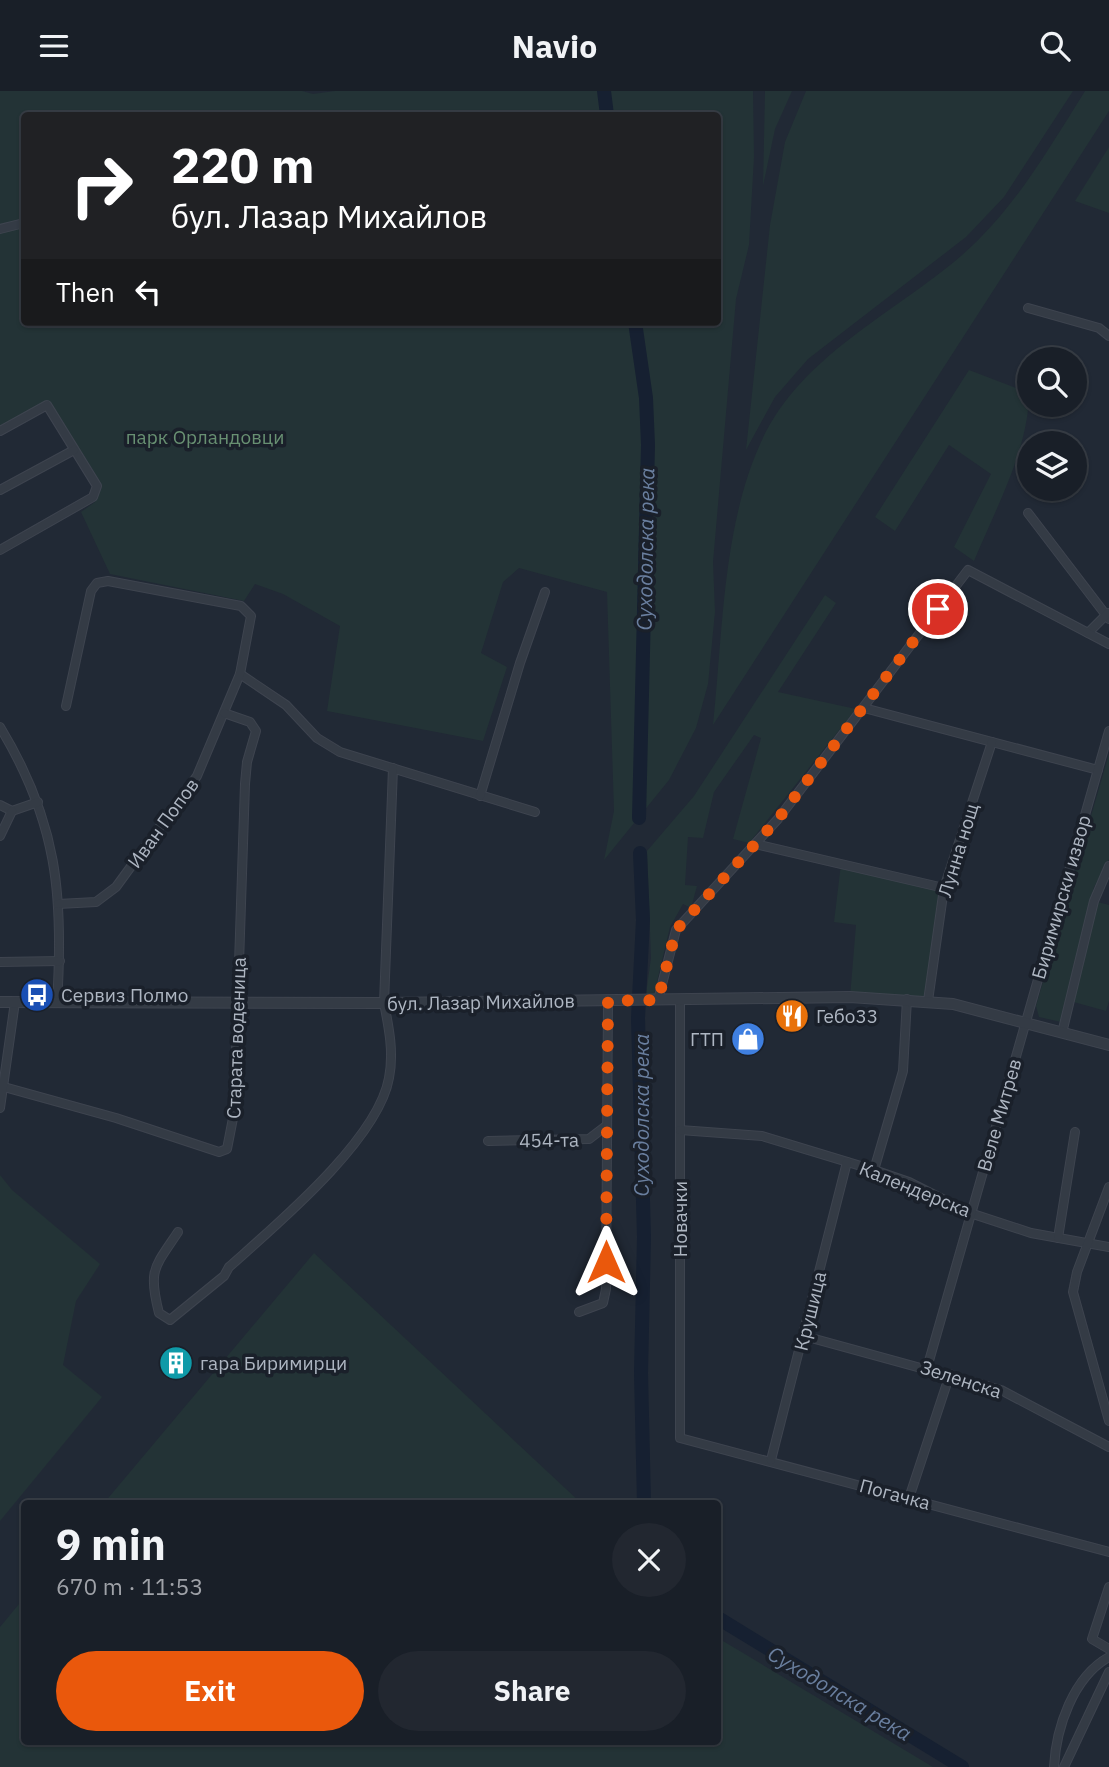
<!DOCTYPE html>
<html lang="en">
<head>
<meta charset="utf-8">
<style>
	body { margin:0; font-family:"IBM Plex Sans",sans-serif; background:#222730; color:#f1f3f6; height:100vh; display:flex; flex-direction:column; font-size:26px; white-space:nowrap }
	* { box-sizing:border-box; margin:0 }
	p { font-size:23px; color:#9fa2a8 }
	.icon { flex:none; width:38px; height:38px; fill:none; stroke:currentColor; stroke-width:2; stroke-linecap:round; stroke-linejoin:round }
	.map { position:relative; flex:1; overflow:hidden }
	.side { position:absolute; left:21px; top:1409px; width:700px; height:245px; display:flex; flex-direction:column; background:#191f28; border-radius:7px; box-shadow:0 2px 5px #0004,0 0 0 2px #373d45 }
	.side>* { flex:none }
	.guide { position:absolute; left:21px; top:21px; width:700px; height:214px; border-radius:7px; box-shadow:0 2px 5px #0004,0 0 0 2px #373d45; background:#202124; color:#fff; overflow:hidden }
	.controls { position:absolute; left:1017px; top:256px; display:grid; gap:14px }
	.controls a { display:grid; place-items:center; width:70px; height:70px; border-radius:50%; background:#191f28; box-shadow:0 2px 5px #0004,0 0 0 2px #373d45; font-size:35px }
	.pin { position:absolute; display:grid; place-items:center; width:60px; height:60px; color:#fff; margin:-30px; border:4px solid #fff; border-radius:50%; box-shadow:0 2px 7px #0007 }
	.me { position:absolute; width:77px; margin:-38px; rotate:0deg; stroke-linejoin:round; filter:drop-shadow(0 0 5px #0008) }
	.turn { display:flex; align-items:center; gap:24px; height:147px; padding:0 35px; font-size:32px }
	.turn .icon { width:91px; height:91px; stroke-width:2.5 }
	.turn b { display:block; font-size:49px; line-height:60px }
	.then { display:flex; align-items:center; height:66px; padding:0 35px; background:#0003; gap:14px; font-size:26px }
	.round { display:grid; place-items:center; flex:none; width:74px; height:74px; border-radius:37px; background:#222730 }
	.head { display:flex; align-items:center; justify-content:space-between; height:119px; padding:0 35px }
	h1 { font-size:42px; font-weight:700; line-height:52px }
	.primary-button { display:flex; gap:14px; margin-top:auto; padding:14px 35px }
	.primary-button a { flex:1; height:80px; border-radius:42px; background:#ea580c; color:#fff; font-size:28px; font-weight:700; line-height:80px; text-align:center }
	.primary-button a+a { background:#222730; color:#f1f3f6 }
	header { display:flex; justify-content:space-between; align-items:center; height:91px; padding:0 35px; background:#191f28; font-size:32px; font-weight:700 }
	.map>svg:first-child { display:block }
	.green { fill:#233336; fill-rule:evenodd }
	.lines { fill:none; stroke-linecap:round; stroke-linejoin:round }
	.river { stroke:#162031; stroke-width:14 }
	.minor-casing { stroke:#3e444f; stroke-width:10 }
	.tertiary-casing { stroke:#3e444f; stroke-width:12 }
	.minor { stroke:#343b45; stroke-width:8 }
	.tertiary { stroke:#343b45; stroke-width:10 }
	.route { stroke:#ea580c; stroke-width:12; stroke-dasharray:0 21.6 }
	.labels { text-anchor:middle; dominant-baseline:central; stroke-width:7; stroke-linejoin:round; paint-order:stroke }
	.park-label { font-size:19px; fill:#689072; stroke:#1a202a }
	.street-label { font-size:19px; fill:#aeb6c2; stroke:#1a202a }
	.poi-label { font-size:19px; fill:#aeb6c2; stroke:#1a202a; text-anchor:start }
	.water-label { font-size:21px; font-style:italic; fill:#6a7f9f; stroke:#1a202a }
</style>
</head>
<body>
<header><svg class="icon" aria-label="menu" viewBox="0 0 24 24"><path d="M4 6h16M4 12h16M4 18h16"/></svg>Navio<svg class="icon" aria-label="search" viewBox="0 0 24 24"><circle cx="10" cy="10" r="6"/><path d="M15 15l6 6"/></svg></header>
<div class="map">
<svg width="1109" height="1676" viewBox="0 0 1109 1676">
	<rect width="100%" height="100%" fill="#212935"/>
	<!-- green -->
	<g class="green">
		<path d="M0,0H302L313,3L335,0H753L754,66L749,154L736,208L713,471L715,521L708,593L696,637L669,689L604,769L614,720L607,501L519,477L503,491L481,562L507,576L483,650L327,620L340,535L283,503L255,493L244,510L110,483L81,421L95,411L102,394L49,310L0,336ZM24,24H718V231H24Z"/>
		<path d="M765,0H792L775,38L763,95Z"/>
		<path d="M806,0H1073L1004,106L966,146L808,268L775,306L746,359L770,134L785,51Z"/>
		<path d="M1085,0H1109V20L713,634C723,542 722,437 761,351C800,265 892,224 961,165C1014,119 1048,59 1085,0Z"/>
		<path d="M1109,56V122L1075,110Z"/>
		<path d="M969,279L1029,302C1029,357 996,417 974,470L954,456L991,383L949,354L895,440L875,426Z"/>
		<path d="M825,504L836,512L778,601L856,618L749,752L733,748L761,647L754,644L714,701L703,747L688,746L685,794L697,795L691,817L683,813L670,836L654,903H646L651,867L647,760L694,705Z"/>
		<path d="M1109,663V768L1094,796L1061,931L1039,926L1036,915Z"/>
		<path d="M841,773L944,797L928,910L850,906L856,834L834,831Z"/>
		<path d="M1094,810L1109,814V910L1106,920L1070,910Z"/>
		<path d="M0,1084L12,1099L100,1173L76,1210L63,1274L102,1306L0,1430Z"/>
		<path d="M314,1162L581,1412H104Z"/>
		<path d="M24,1507V1650H718V1547L933,1676H0V1536Z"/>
	</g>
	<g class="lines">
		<!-- river -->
		<g class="river">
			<path d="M604,0L607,24"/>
			<path d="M635,231L646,307L648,354L639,727"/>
			<path d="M640,762L643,829L638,927L644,1146L641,1282L644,1412"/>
			<path d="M718,1527L962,1676"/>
		</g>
		<!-- minor casing -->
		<g class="minor-casing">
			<g id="minor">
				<path d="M0,138L24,132"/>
				<path d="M1028,217L1099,237L1109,245"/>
				<path d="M0,340L47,314L97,395L93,406L0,459"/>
				<path d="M0,399L74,359"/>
				<path d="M1028,422L1109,528"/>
				<path d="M1088,542L1108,522"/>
				<path d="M240,583L286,614L317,647L340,661L535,721"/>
				<path d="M864,617L1098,679"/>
				<path d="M0,636C57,730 64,804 57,912"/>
				<path d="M480,705L520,572L545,501"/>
				<path d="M0,714L12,720L38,711"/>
				<path d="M0,745L12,720"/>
				<path d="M755,753L944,797"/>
				<path d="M58,813L96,811L116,796L197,685L240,583L251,525L241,515L108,490L97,492L91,500L66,615"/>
				<path d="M0,871L60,870"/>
				<path d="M658,909L676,839L778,728L968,479L1109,553"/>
				<path d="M680,909V1347L1109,1461"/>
				<path d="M928,910L944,797L992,651"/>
				<path d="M1062,942L1094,810L1109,775"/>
				<path d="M0,1000L4,996L116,1027L219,1061L227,1058L234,1022L245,693L247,671L256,640L250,631L224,622"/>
				<path d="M0,1017L15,911"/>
				<path d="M680,1039L762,1045L874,1079L909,1091L970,1122L1031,1142L1109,1156"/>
				<path d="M488,1050L589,1048L606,1035"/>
				<path d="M874,1079L903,980L907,908"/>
				<path d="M1109,1096L1077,1181L1073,1201L1109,1330"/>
				<path d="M178,1141C154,1177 148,1179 159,1222L170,1229L224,1185L229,1176C276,1134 378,1049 389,987C394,962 389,937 384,912L393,677"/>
				<path d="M1058,1147L1075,1041"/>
				<path d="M579,1221L603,1212L606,1198L608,910"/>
				<path d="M804,1245L1001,1299L1109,1356"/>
				<path d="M927,1277L1109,640"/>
				<path d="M771,1369L847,1071"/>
				<path d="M909,1407L950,1283"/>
				<path d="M1109,1496L1092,1548L1109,1558"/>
				<path d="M1054,1676C1056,1637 1073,1586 1109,1566"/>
				<path d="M1064,1676L1109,1581"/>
			</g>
		</g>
		<!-- tertiary casing -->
		<g class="tertiary-casing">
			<path id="tertiary" d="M0,911L384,912L850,906L953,913L1109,954"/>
		</g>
		<!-- minor -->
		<use href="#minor" class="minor"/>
		<!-- tertiary -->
		<use href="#tertiary" class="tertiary"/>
	</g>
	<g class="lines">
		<!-- route -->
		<path class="route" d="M606,1171L608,910L658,909L676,839L778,728L938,518"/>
	</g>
	<!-- icons -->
	<defs>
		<g id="bus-disc" transform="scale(1.75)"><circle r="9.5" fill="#1a4fb4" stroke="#1a202a"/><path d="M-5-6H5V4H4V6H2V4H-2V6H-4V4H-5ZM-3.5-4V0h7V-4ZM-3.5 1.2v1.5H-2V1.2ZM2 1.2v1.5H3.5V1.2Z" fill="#fff"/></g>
		<g id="restaurant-disc" transform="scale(1.75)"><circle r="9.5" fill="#e8710a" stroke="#1a202a"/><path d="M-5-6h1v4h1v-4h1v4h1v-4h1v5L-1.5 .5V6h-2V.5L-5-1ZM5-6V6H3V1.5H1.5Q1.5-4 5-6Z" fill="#fff"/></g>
		<g id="shop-disc" transform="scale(1.75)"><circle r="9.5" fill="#3f7fe0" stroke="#1a202a"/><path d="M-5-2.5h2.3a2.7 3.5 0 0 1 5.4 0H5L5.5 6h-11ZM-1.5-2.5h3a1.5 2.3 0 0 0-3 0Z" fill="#fff"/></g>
		<g id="building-disc" transform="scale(1.75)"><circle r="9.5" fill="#0f9aa8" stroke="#1a202a"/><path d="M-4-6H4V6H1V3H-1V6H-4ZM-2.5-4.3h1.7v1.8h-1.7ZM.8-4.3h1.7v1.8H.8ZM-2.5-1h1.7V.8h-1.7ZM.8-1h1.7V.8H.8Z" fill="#fff"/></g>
	</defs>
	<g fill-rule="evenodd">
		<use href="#bus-disc" x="37" y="904"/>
		<use href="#restaurant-disc" x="792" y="925"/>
		<use href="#shop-disc" x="748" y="948"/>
		<use href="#building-disc" x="176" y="1272"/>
	</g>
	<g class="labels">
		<!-- park labels -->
		<g class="park-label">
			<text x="205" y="346">парк Орландовци</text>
		</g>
		<!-- street labels -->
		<g class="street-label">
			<text transform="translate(163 732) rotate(-54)">Иван Попов</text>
			<text transform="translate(958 759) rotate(-73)">Лунна нощ</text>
			<text transform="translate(1061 806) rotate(-74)">Биримирски извор</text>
			<text transform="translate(481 911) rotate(-1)">бул. Лазар Михайлов</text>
			<text transform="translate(236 947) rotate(-88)">Старата воденица</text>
			<text transform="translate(999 1024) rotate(-74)">Веле Митрев</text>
			<text transform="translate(549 1049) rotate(-1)">454-та</text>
			<text transform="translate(915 1098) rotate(22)">Календерска</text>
			<text transform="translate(680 1128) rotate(-90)">Новачки</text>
			<text transform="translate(810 1220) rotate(-76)">Крушица</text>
			<text transform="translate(961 1288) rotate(18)">Зеленска</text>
			<text transform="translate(895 1403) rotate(15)">Погачка</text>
		</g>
		<!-- poi labels -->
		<g class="poi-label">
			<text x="61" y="904">Сервиз Полмо</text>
			<text x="816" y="925">Гебо33</text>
			<text x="724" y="948" text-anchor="end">ГТП</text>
			<text x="200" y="1272">гара Биримирци</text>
		</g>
		<!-- water labels -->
		<g class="water-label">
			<text transform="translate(645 458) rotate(-89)">Суходолска река</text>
			<text transform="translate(641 1024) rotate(-90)">Суходолска река</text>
			<text transform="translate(840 1602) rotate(31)">Суходолска река</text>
		</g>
	</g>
</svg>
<div class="controls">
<a><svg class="icon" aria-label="search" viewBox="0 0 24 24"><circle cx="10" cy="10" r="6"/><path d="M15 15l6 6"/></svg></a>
<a><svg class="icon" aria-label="layers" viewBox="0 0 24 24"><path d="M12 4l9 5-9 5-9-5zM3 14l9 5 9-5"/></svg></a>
</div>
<div class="pin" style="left:938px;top:518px;background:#d93025"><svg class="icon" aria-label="arrive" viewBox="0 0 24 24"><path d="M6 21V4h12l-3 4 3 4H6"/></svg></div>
<svg class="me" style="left:606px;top:1171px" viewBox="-20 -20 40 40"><path d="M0-17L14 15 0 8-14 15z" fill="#ea580c" stroke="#fff" stroke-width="4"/></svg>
<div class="guide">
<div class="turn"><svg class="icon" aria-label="right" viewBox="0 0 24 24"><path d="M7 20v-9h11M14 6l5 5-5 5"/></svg><div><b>220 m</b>бул. Лазар Михайлов</div></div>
<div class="then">Then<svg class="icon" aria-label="left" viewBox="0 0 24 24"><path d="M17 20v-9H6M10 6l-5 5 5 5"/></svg></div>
</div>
<section class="side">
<div class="head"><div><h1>9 min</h1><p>670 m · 11:53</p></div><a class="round"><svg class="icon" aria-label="close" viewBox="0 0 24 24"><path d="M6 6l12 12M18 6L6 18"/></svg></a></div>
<div class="primary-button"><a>Exit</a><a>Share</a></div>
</section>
</div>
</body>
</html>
